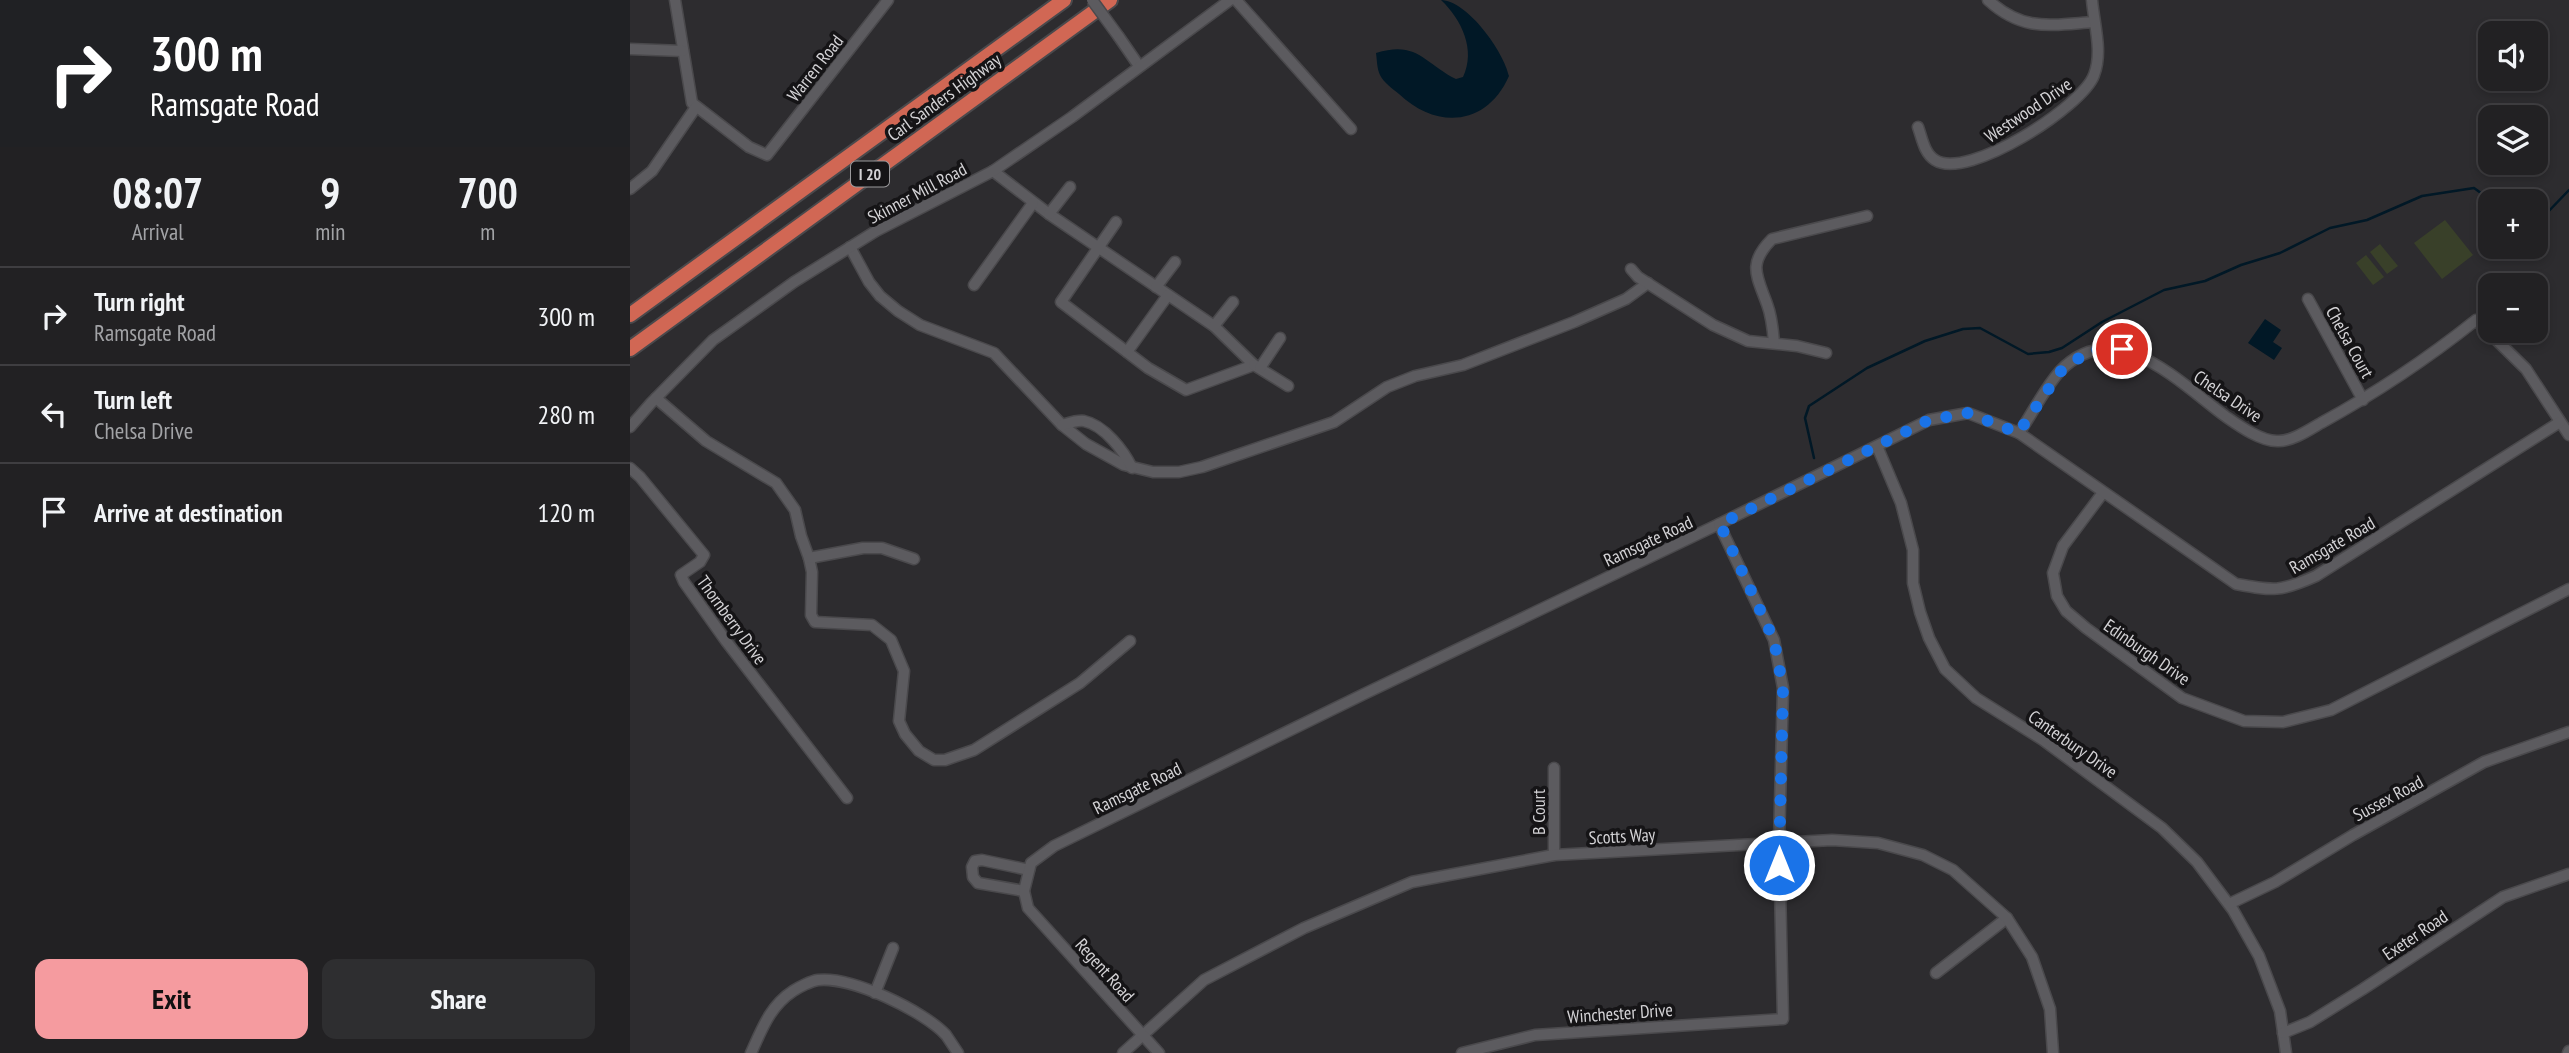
<!DOCTYPE html>
<html lang="en">
<head>
<meta charset="utf-8">
<style>
	body { margin:0; font-family:"PT Sans Narrow",sans-serif; background:#2e2e30; color:#f1f3f6; height:100vh; display:flex; flex-direction:column; font-size:26px; white-space:nowrap }
	* { box-sizing:border-box; margin:0 }
	p { font-size:23px; color:#a2a3a6 }
	.icon { flex:none; width:38px; height:38px; fill:none; stroke:currentColor; stroke-width:2; stroke-linecap:round; stroke-linejoin:round }
	.map { position:relative; flex:1; overflow:hidden }
	.drawer { display:flex; flex-direction:column; background:#222123; width:630px }
	.drawer>* { flex:none }
	.top-card { background:#202124; color:#fff; overflow:hidden }
	.tools { position:absolute; left:1848px; top:21px; display:grid; gap:14px }
	.tools a { display:grid; place-items:center; width:70px; height:70px; border-radius:14px; background:#222123; box-shadow:0 4px 10px #0003,0 0 0 2px #3f3e41; font-size:35px }
	.pin { position:absolute; display:grid; place-items:center; width:60px; height:60px; color:#fff; margin:-30px; border:4px solid #fff; border-radius:50%; box-shadow:0 2px 7px #0007 }
	.me { position:absolute; width:77px; margin:-38px; rotate:0deg; stroke-linejoin:round; filter:drop-shadow(0 0 5px #0008) }
	.turn { display:flex; align-items:center; gap:24px; height:147px; padding:0 35px; font-size:32px }
	.turn .icon { width:91px; height:91px; stroke-width:2.5 }
	.turn b { display:block; font-size:49px; line-height:60px }
	.eta { display:flex; justify-content:space-evenly; align-items:center; height:119px; text-align:center }
	.eta b { font-size:42px; font-weight:800; line-height:49px }
	.action { display:flex; gap:14px; margin-top:auto; padding:14px 35px }
	.action a { flex:1; height:80px; border-radius:14px; background:#f59b9f; color:#111; font-size:28px; font-weight:800; line-height:80px; text-align:center }
	.action a+a { background:#2e2e30; color:#f1f3f6 }
	ul { padding:0; list-style:none }
	li { display:flex; align-items:center; gap:21px; height:98px; padding:0 35px; border-top:2px solid #3f3e41 }
	li div { flex:1 }
	li b { display:block; font-size:26px }
	li em { font-style:normal }
	main { display:flex; flex:1; min-height:0 }
	.map>svg:first-child { display:block }
	.green { fill:#394029 }
	.water { fill:#011826 }
	.lines { fill:none; stroke-linecap:round; stroke-linejoin:round }
	.stream { stroke:#011826; stroke-width:2.5 }
	.minor-casing { stroke:#4a494c; stroke-width:13 }
	.highway-casing { stroke:#4a494c; stroke-width:18 }
	.minor { stroke:#5c5b5f; stroke-width:10 }
	.highway { stroke:#d16754; stroke-width:14 }
	.minor-bridge-casing { stroke:#4a494c; stroke-width:13; stroke-linecap:butt }
	.minor-bridge { stroke:#5c5b5f; stroke-width:10 }
	.route { stroke:#1a73e8; stroke-width:12; stroke-dasharray:0 21.6 }
	.labels { text-anchor:middle; dominant-baseline:central; stroke-width:7; stroke-linejoin:round; paint-order:stroke }
	.shield { fill:#151416; stroke:#9b9a9c; stroke-width:2 }
	.shield-label { font-size:16px; font-weight:bold; fill:#d4d3d6 }
	.street-label { font-size:18px; fill:#d4d3d6; stroke:#151416 }
</style>
</head>
<body>
<main>
<section class="drawer">
<div class="top-card">
<div class="turn"><svg class="icon" aria-label="right" viewBox="0 0 24 24"><path d="M7 20v-9h11M14 6l5 5-5 5"/></svg><div><b>300 m</b>Ramsgate Road</div></div>
</div>
<div class="eta">
<div><b>08:07</b><p>Arrival</p></div>
<div><b>9</b><p>min</p></div>
<div><b>700</b><p>m</p></div>
</div>
<ul>
<li><svg class="icon" aria-label="right" viewBox="0 0 24 24"><path d="M7 20v-9h11M14 6l5 5-5 5"/></svg><div><b>Turn right</b><p>Ramsgate Road</p></div><em>300 m</em></li>
<li><svg class="icon" aria-label="left" viewBox="0 0 24 24"><path d="M17 20v-9H6M10 6l-5 5 5 5"/></svg><div><b>Turn left</b><p>Chelsa Drive</p></div><em>280 m</em></li>
<li><svg class="icon" aria-label="arrive" viewBox="0 0 24 24"><path d="M6 21V4h12l-3 4 3 4H6"/></svg><div><b>Arrive at destination</b></div><em>120 m</em></li>
</ul>
<div class="action"><a>Exit</a><a>Share</a></div>
</section>
<div class="map">
<svg width="1939" height="1053" viewBox="0 0 1939 1053">
	<rect width="100%" height="100%" fill="#2d2c2f"/>
	<!-- green -->
	<g class="green">
		<path d="M1815,220L1843,255L1812,279L1784,243Z"/>
		<path d="M1750,244L1768,266L1757,274L1740,252Z"/>
		<path d="M1736,255L1754,277L1743,285L1726,263Z"/>
	</g>
	<!-- water -->
	<g class="water">
		<path d="M811,0C838,1 874,52 879,76C857,126 807,130 769,94C763,89 753,82 750,75C747,69 747,60 746,53C787,40 794,63 826,79L833,77C846,50 832,20 811,0Z"/>
		<path d="M1635,319L1651,330L1643,342L1652,348L1644,360L1618,343Z"/>
	</g>
	<g class="lines">
		<!-- stream -->
		<g class="stream">
			<path d="M1906,216L1915,215L1939,190"/>
			<path d="M1184,458L1175,418L1179,406L1237,368L1295,341L1333,329L1350,328L1398,354L1419,352L1432,348L1472,322L1534,290L1575,281L1611,265L1650,253L1700,228L1737,220L1792,196L1844,188L1862,201"/>
		</g>
		<!-- minor casing -->
		<g class="minor-casing">
			<g id="minor">
				<path d="M45,0L62,103L119,147L137,155L258,0"/>
				<path d="M606,0L721,129"/>
				<path d="M1358,0C1393,32 1420,25 1464,22"/>
				<path d="M489,37L509,66"/>
				<path d="M0,49L53,51"/>
				<path d="M1288,127C1292,138 1294,153 1305,160C1338,181 1453,106 1464,75C1473,52 1464,24 1462,0"/>
				<path d="M363,171L419,214L584,326L624,365L556,390L518,368L431,302L486,222"/>
				<path d="M0,189L22,171L66,107"/>
				<path d="M419,214L440,187"/>
				<path d="M220,247L239,282L250,296L268,311L290,325L364,353L432,425L456,444L494,465L523,472H549L572,467L704,422L757,387L785,376L833,365L944,322L996,299L1018,283"/>
				<path d="M1001,269L1008,277L1083,325L1118,341L1167,346L1196,353"/>
				<path d="M344,285L403,203"/>
				<path d="M526,287L545,262"/>
				<path d="M1678,299L1733,400"/>
				<path d="M584,326L603,302"/>
				<path d="M1144,343C1143,330 1142,317 1137,304C1127,276 1117,264 1142,239L1237,216"/>
				<path d="M497,352L538,295"/>
				<path d="M624,365L658,386"/>
				<path d="M630,368L650,338"/>
				<path d="M26,398L76,441L146,483L165,510L171,536L179,558L182,572L181,615L185,622L242,625L261,640L274,671L269,721L275,734L289,751L304,760H315L344,750L450,683L500,641"/>
				<path d="M432,425C439,423 447,420 454,421C474,425 494,451 502,468"/>
				<path d="M0,427L21,403L83,340L111,320L164,282L246,231L363,171L442,117L600,0"/>
				<path d="M1389,433C1402,414 1414,389 1430,371C1485,314 1549,382 1595,416C1608,425 1630,441 1647,441C1661,442 1679,430 1691,423C1746,393 1797,359 1846,320L1896,369L1939,435"/>
				<path d="M1247,446L1271,503L1283,550V583L1290,612L1299,638L1315,669L1346,698L1413,740L1532,828L1567,862L1603,910L1629,956L1650,1011L1656,1053"/>
				<path d="M0,468L10,477L74,555L70,562L51,575L54,582L96,641L217,798"/>
				<path d="M1472,494L1433,546L1423,573L1427,596L1436,611L1456,628L1552,698L1614,721L1653,722L1701,710L1939,589"/>
				<path d="M179,558L233,548H252L284,559"/>
				<path d="M924,768V855"/>
				<path d="M394,891L348,883L343,877L342,867L345,861L352,860L399,870"/>
				<path d="M1599,904L1645,882L1723,835L1854,762L1939,732"/>
				<path d="M1306,973L1377,918"/>
				<path d="M245,993L263,948"/>
				<path d="M1653,1033L1680,1022L1733,989L1873,897L1939,874"/>
				<path d="M121,1053C132,1029 140,1006 163,991C169,987 181,981 188,980C221,976 294,1011 316,1035C320,1041 324,1047 328,1053"/>
				<path d="M493,1053L574,980L674,928L782,882L924,855L1202,840L1248,843L1293,855L1323,870L1377,918L1402,957L1420,1009L1423,1053"/>
				<path d="M529,1053L398,908L394,891L401,863L424,846L734,694L1089,524L1299,420L1338,413L1389,433L1606,584C1644,591 1650,592 1686,576L1930,422"/>
				<path d="M832,1053L905,1035L1153,1019L1149,843L1153,688L1144,640L1089,524"/>
				<path d="M1938,1053L1939,1051"/>
			</g>
		</g>
		<!-- highway casing -->
		<g class="highway-casing">
			<g id="highway">
				<path d="M0,315L434,0"/>
				<path d="M0,349L480,0"/>
			</g>
		</g>
		<!-- minor -->
		<use href="#minor" class="minor"/>
		<!-- highway -->
		<use href="#highway" class="highway"/>
		<!-- minor-bridge casing -->
		<g class="minor-bridge-casing">
			<path id="minor-bridge" d="M462,0L489,37"/>
		</g>
		<!-- minor-bridge -->
		<use href="#minor-bridge" class="minor-bridge"/>
	</g>
	<g class="lines">
		<!-- route -->
		<path class="route" d="M1149,865L1153,688L1144,640L1090,524L1299,420L1338,413L1388,433L1431,371L1460,350L1492,349"/>
	</g>
	<g class="labels">
		<!-- shield labels -->
		<rect class="shield" x="221" y="161.5" width="38" height="25" rx="5"/>
		<g class="shield-label">
			<text x="240" y="174">I 20</text>
		</g>
		<!-- street labels -->
		<g class="street-label">
			<text transform="translate(185 68) rotate(-52)">Warren Road</text>
			<text transform="translate(314 97) rotate(-36)">Carl Sanders Highway</text>
			<text transform="translate(1398 110) rotate(-34)">Westwood Drive</text>
			<text transform="translate(287 193) rotate(-28)">Skinner Mill Road</text>
			<text transform="translate(1720 342) rotate(61)">Chelsa Court</text>
			<text transform="translate(1598 396) rotate(34)">Chelsa Drive</text>
			<text transform="translate(1018 541) rotate(-25)">Ramsgate Road</text>
			<text transform="translate(1702 545) rotate(-30)">Ramsgate Road</text>
			<text transform="translate(102 620) rotate(54)">Thornberry Drive</text>
			<text transform="translate(1517 652) rotate(35)">Edinburgh Drive</text>
			<text transform="translate(1443 744) rotate(35)">Canterbury Drive</text>
			<text transform="translate(507 788) rotate(-26)">Ramsgate Road</text>
			<text transform="translate(1758 798) rotate(-28)">Sussex Road</text>
			<text transform="translate(908 812) rotate(-90)">B Court</text>
			<text transform="translate(992 836) rotate(-3)">Scotts Way</text>
			<text transform="translate(1785 935) rotate(-34)">Exeter Road</text>
			<text transform="translate(475 970) rotate(48)">Regent Road</text>
			<text transform="translate(990 1013) rotate(-4)">Winchester Drive</text>
		</g>
	</g>
</svg>
<div class="tools">
<a><svg class="icon" aria-label="sound" viewBox="0 0 24 24"><path d="M4 9h4l5-4v14l-5-4H4zM17 9q2 3 0 6"/></svg></a>
<a><svg class="icon" aria-label="layers" viewBox="0 0 24 24"><path d="M12 4l9 5-9 5-9-5zM3 14l9 5 9-5"/></svg></a>
<a>+</a>
<a>−</a>
</div>
<div class="pin" style="left:1492px;top:349px;background:#d93025"><svg class="icon" aria-label="arrive" viewBox="0 0 24 24"><path d="M6 21V4h12l-3 4 3 4H6"/></svg></div>
<svg class="me" style="left:1149px;top:865px" viewBox="-20 -20 40 40"><circle r="17" fill="#1a73e8" stroke="#fff" stroke-width="3"/><path d="M0-11L8 9 0 5-8 9z" fill="#fff"/></svg>
</div>
</main>
</body>
</html>
